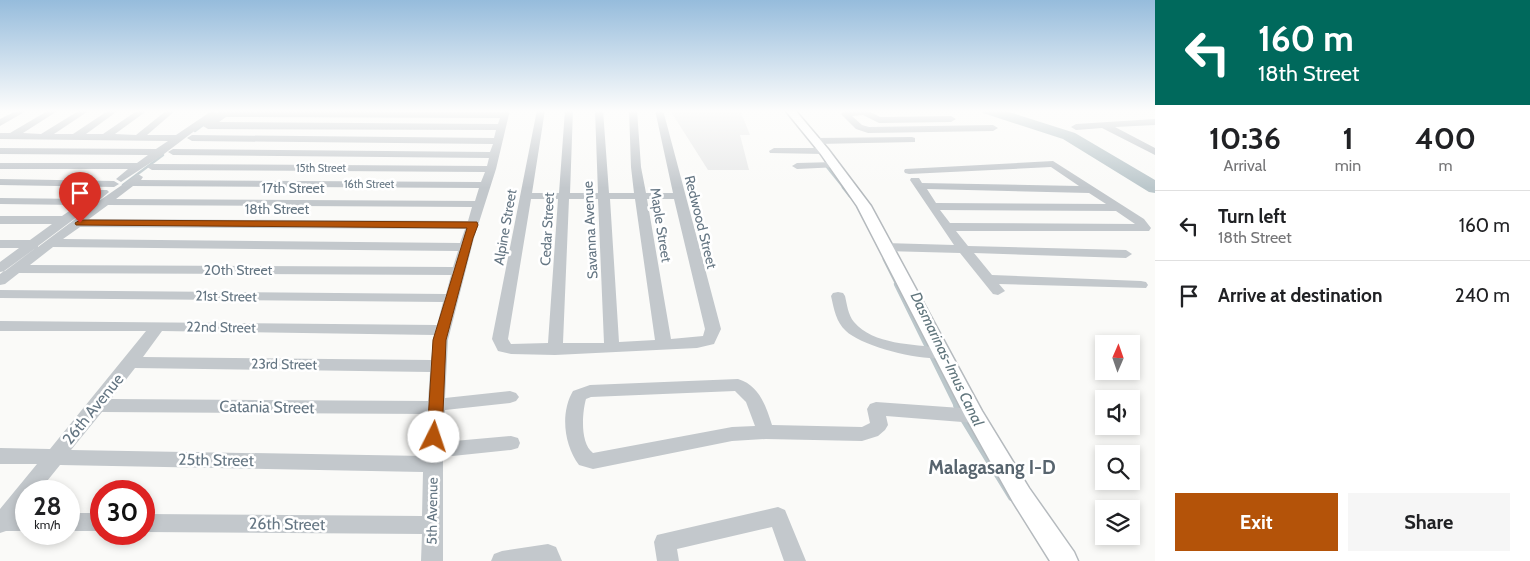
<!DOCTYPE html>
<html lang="en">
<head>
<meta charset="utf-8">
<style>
	body { margin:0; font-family:Cabin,sans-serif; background:#f6f6f6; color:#202124; height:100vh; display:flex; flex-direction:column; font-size:19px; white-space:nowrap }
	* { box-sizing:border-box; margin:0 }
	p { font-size:16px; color:#757577 }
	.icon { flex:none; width:28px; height:28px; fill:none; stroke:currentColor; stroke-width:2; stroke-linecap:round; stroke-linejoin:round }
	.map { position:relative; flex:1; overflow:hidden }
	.side { display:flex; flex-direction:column; background:#fff; width:375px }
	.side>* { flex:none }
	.top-card { background:#00695c; color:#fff; overflow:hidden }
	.needle { width:32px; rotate:2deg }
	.buttons { position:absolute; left:1095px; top:335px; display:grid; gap:10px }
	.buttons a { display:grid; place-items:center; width:45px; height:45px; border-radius:0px; background:#fff; box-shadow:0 2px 8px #0003; font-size:25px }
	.speed { position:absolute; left:15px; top:480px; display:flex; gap:10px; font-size:25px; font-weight:700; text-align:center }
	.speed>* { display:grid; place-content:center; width:65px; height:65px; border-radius:50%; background:#fff; box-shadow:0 2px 8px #0003; line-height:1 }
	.speed small { font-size:12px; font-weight:400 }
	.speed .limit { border:8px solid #d22; background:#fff; color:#111 }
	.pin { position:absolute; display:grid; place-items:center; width:42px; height:42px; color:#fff; margin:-51px -21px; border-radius:50% 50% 50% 0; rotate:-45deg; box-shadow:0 0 5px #0007 }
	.pin .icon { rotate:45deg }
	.me { position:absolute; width:55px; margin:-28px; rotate:4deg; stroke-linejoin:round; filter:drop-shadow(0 0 4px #0008) }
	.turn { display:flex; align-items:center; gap:18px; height:105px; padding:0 20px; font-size:22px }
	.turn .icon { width:65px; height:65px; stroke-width:2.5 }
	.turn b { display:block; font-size:35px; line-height:42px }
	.eta { display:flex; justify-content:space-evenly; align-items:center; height:85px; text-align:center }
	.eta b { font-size:30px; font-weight:700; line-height:35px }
	.button { display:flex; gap:10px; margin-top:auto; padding:10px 20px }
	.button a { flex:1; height:58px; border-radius:0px; background:#b45309; color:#fff; font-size:20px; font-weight:700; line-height:58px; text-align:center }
	.button a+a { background:#f6f6f6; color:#202124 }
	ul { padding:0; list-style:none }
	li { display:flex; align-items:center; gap:15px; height:70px; padding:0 20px; border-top:1px solid #e0e0e0 }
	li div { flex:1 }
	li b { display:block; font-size:19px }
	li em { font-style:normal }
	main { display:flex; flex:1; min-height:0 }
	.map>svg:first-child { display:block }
	.built { fill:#e8e9e9 }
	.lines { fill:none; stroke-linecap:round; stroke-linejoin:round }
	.stream-far3 { stroke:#bbc7cb; stroke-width:2.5 }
	.stream-far2 { stroke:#bbc7cb; stroke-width:3 }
	.stream-far1 { stroke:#bbc7cb; stroke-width:4.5 }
	.stream { stroke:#bbc7cb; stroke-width:5.5 }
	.river { fill:#bbc7cb; fill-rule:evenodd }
	.major-casing { stroke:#b5babe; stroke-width:3 }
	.minor { fill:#c3c8cc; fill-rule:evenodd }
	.major { fill:#fff; fill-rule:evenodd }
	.route { fill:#b45309; stroke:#753606 }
	.labels { text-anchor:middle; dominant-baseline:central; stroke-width:5; stroke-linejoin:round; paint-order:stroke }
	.far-street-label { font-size:11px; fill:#657683; stroke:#fff }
	.street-label { font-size:14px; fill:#657683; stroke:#fff }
	.water-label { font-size:15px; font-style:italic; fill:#60757c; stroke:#fff }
	.near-street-label { font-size:16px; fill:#657683; stroke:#fff }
	.near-quarter-label { font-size:19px; font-weight:bold; fill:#57646e; stroke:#fff }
</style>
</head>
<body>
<main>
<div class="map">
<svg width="1155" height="561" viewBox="0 0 1155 561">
	<rect width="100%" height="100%" fill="#fafaf8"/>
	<!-- built -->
	<path class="built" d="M670,110H740L750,135H740L749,170H708Z"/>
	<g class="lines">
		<!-- stream-far3 -->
		<g class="stream-far3">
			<path d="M195,131L223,110"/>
			<path d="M827,167L844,188"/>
			<path d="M123,185L163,155"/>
		</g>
		<!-- stream-far2 -->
		<g class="stream-far2">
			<path d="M843,187L850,196"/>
			<path d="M884,259L897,285"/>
		</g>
		<!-- stream-far1 -->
		<path class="stream-far1" d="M896,284L957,408"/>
		<!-- stream -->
		<g class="stream">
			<path d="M956,406L959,412"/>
			<path d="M962,418L1011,498"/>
		</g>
		<!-- river -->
		<path class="river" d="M981,110H1003L1075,133L1155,180V193L1149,192L1063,139L983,113Z"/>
		<!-- major casing -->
		<g class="major-casing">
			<path id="major" d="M785,110H795L828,149L871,206L982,411L1029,488L1074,552L1078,561H1050L1013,502L965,416L857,206L820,153Z"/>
		</g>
		<!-- minor -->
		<g class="minor">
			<path d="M18,110H28L0,126V119Z"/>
			<path d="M49,110H59L23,133L41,134L80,110H90L54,134H73L109,110H119L86,134H103L138,110H148L115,134L136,135L167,110H176L147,135H176L213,110L217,113L205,123L223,110L501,112L502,110H510L496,169L474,238L448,340L445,398L510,391L516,393L519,397L516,401L510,403L445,410L443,442L511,436L518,438L520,443L518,448L511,450L443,457V561H421L422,534L144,532V514L422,516L423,472L60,465L39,491H26V507L21,513H26V531H6L0,533V509L37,464H0V448L50,449L146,331H0V321L437,325L443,302L0,298V290L446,294L451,275L19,273L5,284L0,285V274L37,247L5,271L0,272V262L19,248H0V240H30L52,224H0V216H62L78,205L0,204V198L87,199L99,190H107L109,192L96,203L138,174L143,177L141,180L481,182L485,172L152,170L147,167L152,164L487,166L489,158L173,155L168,152L173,149L490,152L493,144L192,141L187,138L192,135L494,138L496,130L208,129L203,126L205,123L164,154L121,182L116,179L128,169H0V163H137L148,155L0,154V148L156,149L168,141L0,139V133H10ZM226,117L500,118L498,124L219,122ZM133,186L479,188L475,201L116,199ZM93,205H94L38,247V246ZM108,205L472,207L468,221L89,219ZM80,227L465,229L460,243L63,239ZM53,247L458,251L453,267L30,265ZM162,331L434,335L431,360L143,357ZM135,368L430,372L428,401L111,399ZM102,412L427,414L424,456L71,450Z"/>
			<path d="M537,110H545L532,193H559L565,110H573L570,193H598L595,110H603L609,193H634L631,167L629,110H637L641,167L646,193H673L655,110H663L721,329L714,344L697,348L555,355L511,354L498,351L492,339ZM531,199H558L548,343L511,344L508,339ZM569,199H598L604,343H563ZM610,199H635L655,340L619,342ZM647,199H674L705,329L703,336L671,339Z"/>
			<path d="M858,110H867L880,117L951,116L956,119L951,122L879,123L863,115L852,116L862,125L869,127L993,125L998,128L993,131L868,133L856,129L841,114L845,111Z"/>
			<path d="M1155,119V125L1115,127L1155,148V155L1102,128L1076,130L1071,127L1076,124Z"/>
			<path d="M912,137L915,138V142L816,144L811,141L816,138Z"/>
			<path d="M774,148H824L829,151L824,154L770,153L769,151Z"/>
			<path d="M1053,161L1144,219L1151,228L1149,231H956L968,246L1126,250L1132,254L1126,258L974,253L992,275L1141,281L1146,282L1148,285L1146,288L999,284L1005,291L998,295L993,294L960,253L885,251L879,247L885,243L954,245L910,180L911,178H919L922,183L1079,186L1051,167L909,174L905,173L904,171L905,169ZM927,189L1089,193L1106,204L936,203ZM940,210L1116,211L1135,224L950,223Z"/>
			<path d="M835,162L840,165L839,167L797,169L792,166L797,163Z"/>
			<path d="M0,179L114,181L119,184L114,187L0,185Z"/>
			<path d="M838,292L843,293L845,296C847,304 848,315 854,322C873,345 914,344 940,348L946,349L948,353L946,357C925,363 861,346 846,331C836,322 834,309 831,296L833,293Z"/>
			<path d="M738,379C759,385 766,406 772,425L862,427L870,423L867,409L870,404L876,402L975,409L981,411L984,416L981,421L975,423L886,416L888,425L885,430L878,436L862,441L766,439L732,441L593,469L579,465C564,445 560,413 573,391L590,385ZM735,391L746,402L755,426L732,427L593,453C580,444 582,413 586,399L591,397Z"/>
			<path d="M778,507L785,510L806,561H784L772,527L677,549L679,561H657L654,542L657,535Z"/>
			<rect x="69" y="513" width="32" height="18"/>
			<path d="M548,544L556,547L562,561H491L494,554L502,551Z"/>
		</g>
		<!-- major -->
		<use href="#major" class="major"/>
	</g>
	<!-- sky -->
	<linearGradient id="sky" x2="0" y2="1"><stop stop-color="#96bcdc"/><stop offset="0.59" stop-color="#fdfdfc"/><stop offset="1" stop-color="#fdfdfc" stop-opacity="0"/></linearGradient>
	<rect width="1155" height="188" fill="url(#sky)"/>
	<!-- route -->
	<path class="route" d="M80,220L477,222L478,225L473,238L446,340L442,437L439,441L434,443L429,441L427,437L433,340L467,228L76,225L75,223Z"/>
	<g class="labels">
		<!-- far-street labels -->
		<g class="far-street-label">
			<text x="321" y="168">15th Street</text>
			<text x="369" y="184">16th Street</text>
		</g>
		<!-- street labels -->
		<g class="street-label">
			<text x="293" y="188">17th Street</text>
			<text x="277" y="209">18th Street</text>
			<text transform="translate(701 222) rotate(76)">Redwood Street</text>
			<text transform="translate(661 225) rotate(81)">Maple Street</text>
			<text transform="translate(505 227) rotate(-80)">Alpine Street</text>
			<text transform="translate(547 229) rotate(-87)">Cedar Street</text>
			<text transform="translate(590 230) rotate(-93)">Savanna Avenue</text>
			<text x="238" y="270">20th Street</text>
			<text transform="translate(226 296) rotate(1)">21st Street</text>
			<text transform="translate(221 327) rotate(1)">22nd Street</text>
			<text transform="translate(284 364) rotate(1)">23rd Street</text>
			<text transform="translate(432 511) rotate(-89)">5th Avenue</text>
		</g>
		<!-- water labels -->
		<g class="water-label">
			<text transform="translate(947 359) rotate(64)">Dasmarinas-Imus Canal</text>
		</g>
		<!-- near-street labels -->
		<g class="near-street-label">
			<text transform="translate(267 407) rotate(1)">Catania Street</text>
			<text transform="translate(93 409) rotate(-51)">26th Avenue</text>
			<text transform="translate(216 460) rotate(1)">25th Street</text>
			<text transform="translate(287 524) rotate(1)">26th Street</text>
		</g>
		<!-- near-quarter labels -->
		<g class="near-quarter-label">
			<text x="992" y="467">Malagasang I-D</text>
		</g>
	</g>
</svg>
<div class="buttons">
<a><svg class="needle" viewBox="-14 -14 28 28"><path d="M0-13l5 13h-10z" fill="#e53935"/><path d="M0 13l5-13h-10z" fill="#757577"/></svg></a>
<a><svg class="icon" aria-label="sound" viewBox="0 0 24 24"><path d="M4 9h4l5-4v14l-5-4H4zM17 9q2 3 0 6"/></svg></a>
<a><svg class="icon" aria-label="search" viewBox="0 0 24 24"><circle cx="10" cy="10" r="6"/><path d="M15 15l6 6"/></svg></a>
<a><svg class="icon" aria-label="layers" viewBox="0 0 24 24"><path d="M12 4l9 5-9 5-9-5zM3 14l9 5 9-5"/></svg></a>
</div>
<div class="speed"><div>28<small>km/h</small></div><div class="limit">30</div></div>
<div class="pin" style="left:80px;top:223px;background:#d93025"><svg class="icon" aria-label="arrive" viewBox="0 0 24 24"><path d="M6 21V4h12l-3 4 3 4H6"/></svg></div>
<svg class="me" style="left:434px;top:437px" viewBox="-20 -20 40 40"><circle r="19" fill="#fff"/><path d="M0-13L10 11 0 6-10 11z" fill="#b45309"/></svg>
</div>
<section class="side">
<div class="top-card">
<div class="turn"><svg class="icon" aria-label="left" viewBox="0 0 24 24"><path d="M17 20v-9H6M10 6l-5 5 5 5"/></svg><div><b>160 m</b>18th Street</div></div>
</div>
<div class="eta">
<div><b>10:36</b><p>Arrival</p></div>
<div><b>1</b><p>min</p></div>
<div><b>400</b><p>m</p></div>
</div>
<ul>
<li><svg class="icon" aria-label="left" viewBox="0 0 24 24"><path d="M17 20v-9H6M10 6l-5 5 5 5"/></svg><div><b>Turn left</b><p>18th Street</p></div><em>160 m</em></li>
<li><svg class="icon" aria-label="arrive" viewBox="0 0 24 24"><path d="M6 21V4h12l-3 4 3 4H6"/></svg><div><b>Arrive at destination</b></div><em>240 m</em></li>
</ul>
<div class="button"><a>Exit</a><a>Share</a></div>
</section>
</main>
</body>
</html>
